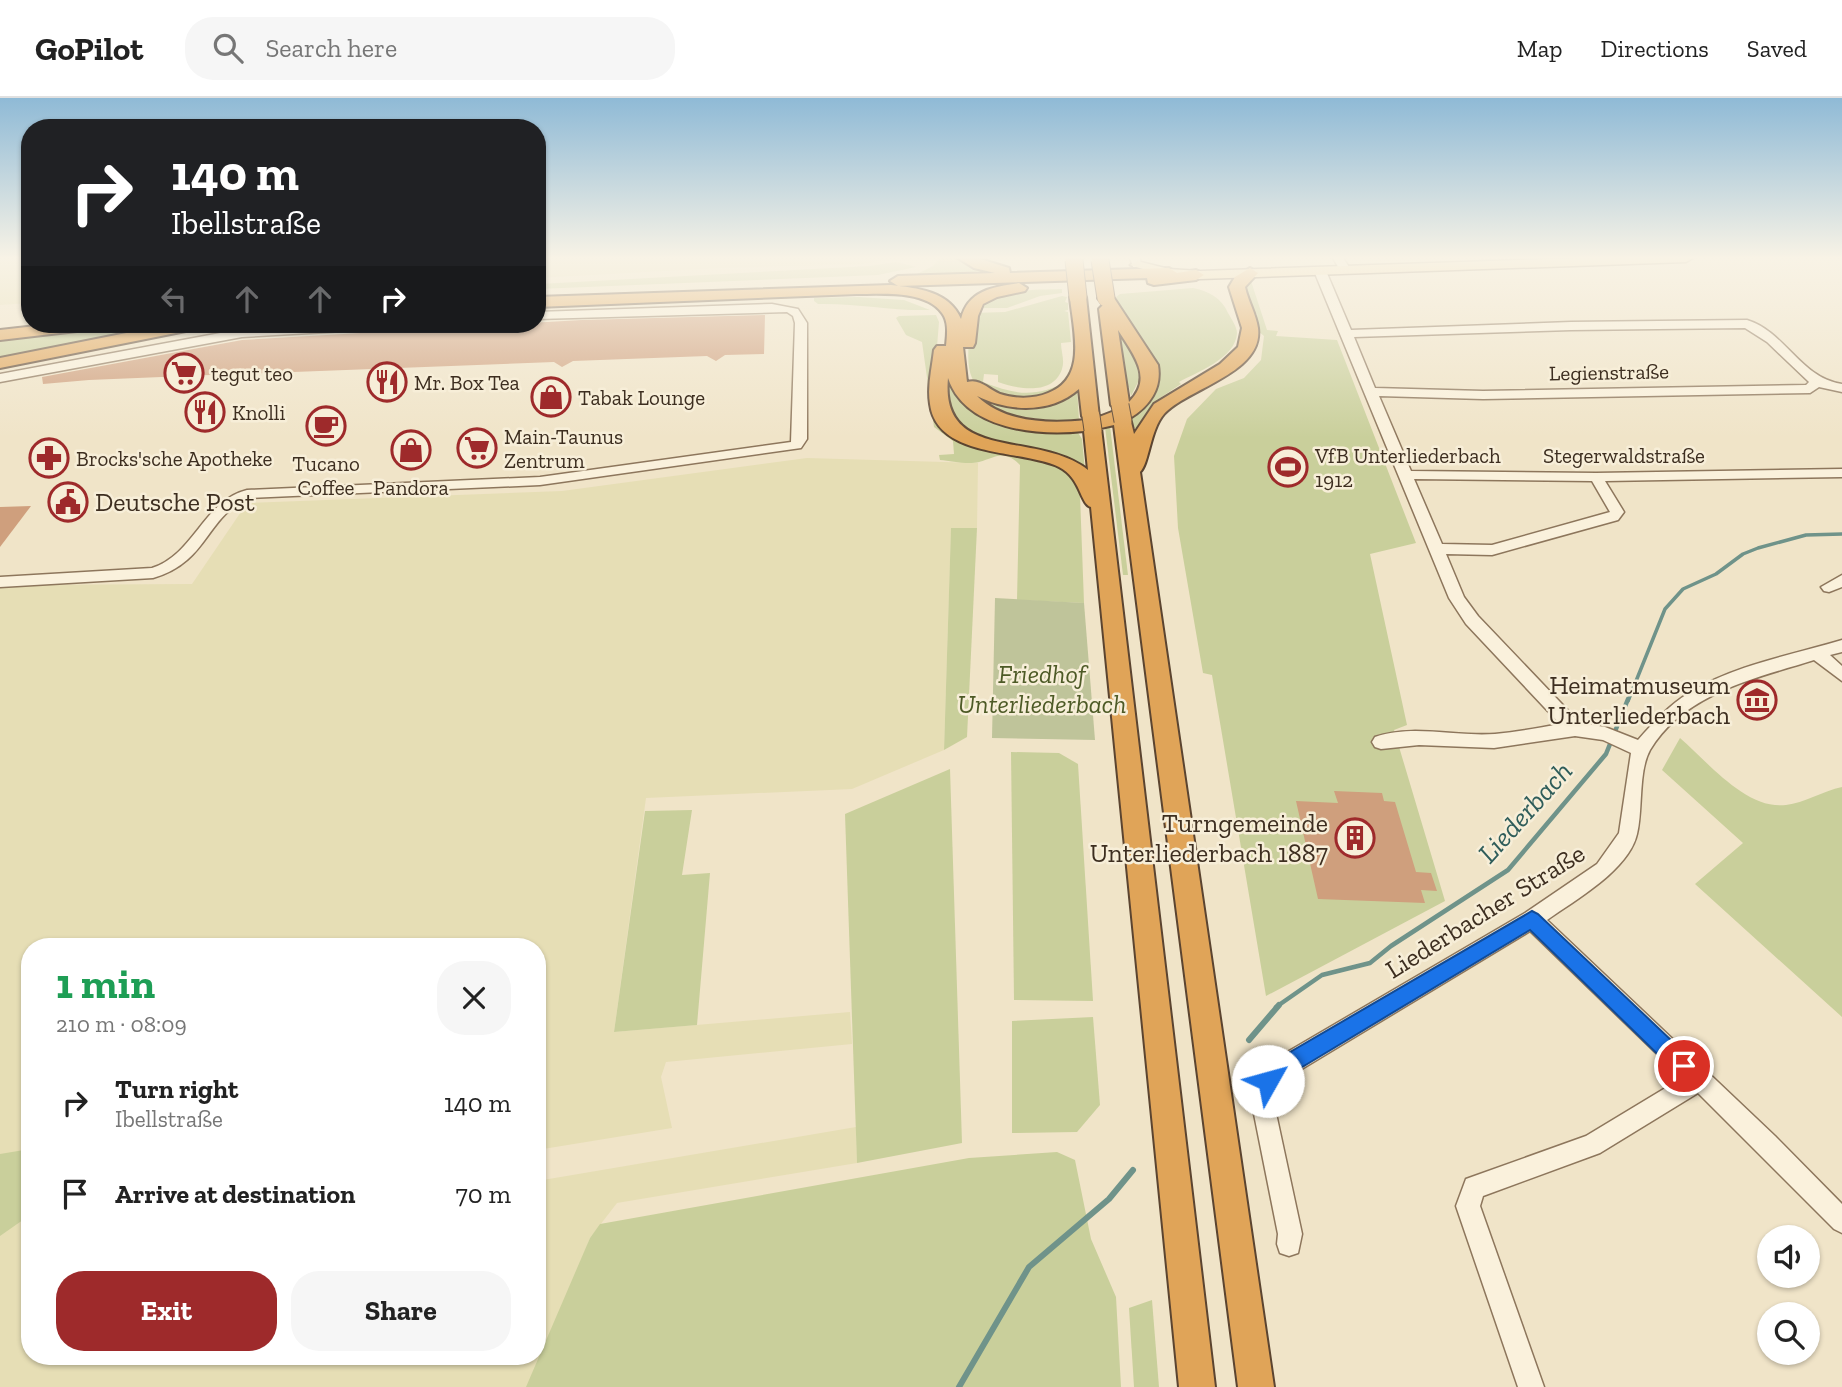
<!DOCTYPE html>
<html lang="en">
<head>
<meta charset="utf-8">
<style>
	body { margin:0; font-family:"Zilla Slab",serif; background:#f6f6f6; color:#222; height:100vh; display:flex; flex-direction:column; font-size:26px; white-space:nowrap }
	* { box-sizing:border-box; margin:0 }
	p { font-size:23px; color:#767676 }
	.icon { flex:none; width:38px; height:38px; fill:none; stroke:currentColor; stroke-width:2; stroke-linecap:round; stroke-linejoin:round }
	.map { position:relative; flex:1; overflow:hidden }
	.side { position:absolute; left:21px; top:840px; width:525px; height:427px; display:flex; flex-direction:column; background:#fff; border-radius:28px; box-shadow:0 2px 5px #0004 }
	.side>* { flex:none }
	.banner { position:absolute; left:21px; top:21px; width:525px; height:214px; border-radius:28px; box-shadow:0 2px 5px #0004; background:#202124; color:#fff; overflow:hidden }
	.tools { position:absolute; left:1757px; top:1127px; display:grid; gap:14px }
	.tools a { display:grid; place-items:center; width:63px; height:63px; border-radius:50%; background:#fff; box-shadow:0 2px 5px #0004; font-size:35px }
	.pin { position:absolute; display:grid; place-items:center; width:60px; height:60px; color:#fff; margin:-30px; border:4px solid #fff; border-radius:50%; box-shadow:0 2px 7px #0007 }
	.me { position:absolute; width:77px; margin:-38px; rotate:52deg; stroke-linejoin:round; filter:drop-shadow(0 0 5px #0008) }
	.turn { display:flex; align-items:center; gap:24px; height:147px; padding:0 35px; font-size:32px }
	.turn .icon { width:91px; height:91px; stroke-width:2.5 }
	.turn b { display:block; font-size:49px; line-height:60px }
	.lanes { display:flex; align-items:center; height:66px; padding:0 35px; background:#0003; justify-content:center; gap:35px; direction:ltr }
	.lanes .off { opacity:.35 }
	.round { display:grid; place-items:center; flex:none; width:74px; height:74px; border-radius:28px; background:#f6f6f6 }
	.summary { display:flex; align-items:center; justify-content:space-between; height:119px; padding:0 35px }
	h1 { font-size:42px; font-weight:700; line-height:52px; color:#1e9e55 }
	.action { display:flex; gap:14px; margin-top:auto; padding:14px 35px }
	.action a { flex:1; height:80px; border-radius:28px; background:#9e2a2b; color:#fff; font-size:28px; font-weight:700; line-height:80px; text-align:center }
	.action a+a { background:#f6f6f6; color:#222 }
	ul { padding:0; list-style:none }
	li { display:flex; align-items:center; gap:21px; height:91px; padding:0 35px }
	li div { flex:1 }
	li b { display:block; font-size:26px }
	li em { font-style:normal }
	header { display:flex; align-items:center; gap:42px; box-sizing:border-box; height:98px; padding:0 35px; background:#fff; border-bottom:2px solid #e0e0e0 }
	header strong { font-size:33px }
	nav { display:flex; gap:38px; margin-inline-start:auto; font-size:24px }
	.search { width:490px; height:63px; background:#f6f6f6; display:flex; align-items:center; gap:18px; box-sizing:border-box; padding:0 24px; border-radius:28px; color:#767676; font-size:26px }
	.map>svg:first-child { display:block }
	.farmland { fill:#e6deb5 }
	.green { fill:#c9cf9b }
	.cemetery { fill:#bfc49a }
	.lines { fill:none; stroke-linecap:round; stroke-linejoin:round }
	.stream-far2 { stroke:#6f938a; stroke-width:3.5 }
	.stream-far1 { stroke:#6f938a; stroke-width:4.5 }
	.stream { stroke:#6f938a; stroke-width:6 }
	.building { fill:#cf9f7d }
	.minor-casing { stroke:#8d765c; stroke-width:3 }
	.major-casing { stroke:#5b4430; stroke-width:3 }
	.highway-casing { stroke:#5b4430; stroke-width:4 }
	.minor { fill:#faf1dc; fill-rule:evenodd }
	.major { fill:#f3d9a0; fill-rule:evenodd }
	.highway { fill:#e0a458; fill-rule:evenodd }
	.highway-bridge-casing { stroke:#5b4430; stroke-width:19; stroke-linecap:butt }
	.highway-bridge { stroke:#e0a458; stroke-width:17 }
	.route { fill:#1a73e8; stroke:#114b97; stroke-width:2 }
	.labels { text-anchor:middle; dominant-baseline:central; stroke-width:5; stroke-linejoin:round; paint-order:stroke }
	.far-street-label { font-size:21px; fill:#3d2e20; stroke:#f7eed8 }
	.far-poi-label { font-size:21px; fill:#3d2e20; stroke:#f7eed8; text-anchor:start }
	.poi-label { font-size:26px; fill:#3d2e20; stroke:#f7eed8; text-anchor:end }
	.park-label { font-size:26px; font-style:italic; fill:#4d5a26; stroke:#f7eed8 }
	.street-label { font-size:26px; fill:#3d2e20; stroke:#f7eed8 }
	.water-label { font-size:28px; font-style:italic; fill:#2f5d5a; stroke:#f7eed8 }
</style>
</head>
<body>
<header>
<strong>GoPilot</strong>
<div class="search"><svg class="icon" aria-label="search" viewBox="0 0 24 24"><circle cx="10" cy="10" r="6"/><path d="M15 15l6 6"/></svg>Search here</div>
<nav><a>Map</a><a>Directions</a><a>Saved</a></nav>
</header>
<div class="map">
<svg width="1842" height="1289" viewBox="0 0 1842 1289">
	<rect width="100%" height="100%" fill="#f0e4c8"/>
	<!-- farmland -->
	<g class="farmland">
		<path d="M0,160H30V205L0,207Z"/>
		<path d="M537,160H894L863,166L720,170L537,180Z"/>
		<path d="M807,360L978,365L977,430L951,431L944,652L852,691L646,700L614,934L850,914L852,946L666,964L661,979L672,1030L537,1052V849H30V1258H537V1083L856,1029L857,1065L617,1105L590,1140L534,1289H0V490L13,487L192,486L247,405L562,393Z"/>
	</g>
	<!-- green -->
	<g class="green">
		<path d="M940,160H959L995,174L913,178L933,168Z"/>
		<path d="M896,164L916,169L878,177L537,191L539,186L870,168Z"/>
		<path d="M1251,183L1267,232L1278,233L1276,238L1337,242L1416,445L1370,456L1407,627L1394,632L1445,803L1266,898L1212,577L1203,575L1178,430L1174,358L1187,321L1216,291L1244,280L1261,262L1264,238L1258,233L1254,218L1258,217L1253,215L1241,196L1246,184Z"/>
		<path d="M1193,190C1208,193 1222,200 1228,215C1231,220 1237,229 1237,235C1236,260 1197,274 1179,284L1181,286L1157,302L1137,330H1133L1131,317L1157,290L1154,288L1116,199L1120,196Z"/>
		<path d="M1062,191V195L1040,198L1007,210H974C990,190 1038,192 1062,191Z"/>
		<path d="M1062,198L1067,199L1065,204L1068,205V212L1064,213L1068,214L1071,244L1061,245C1061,254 1065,262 1062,271C1053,298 1018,291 998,284V277L984,276L983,284C1019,298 1035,299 1069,283L1067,288C1056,292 1043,300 1031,301C1017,303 979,294 972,280C964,262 971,233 973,215L1005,214Z"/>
		<path d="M858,199L904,202L930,212C891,213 857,205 818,206L814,203V200Z"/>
		<path d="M957,215H964C962,234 956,263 964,280C981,316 1053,312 1077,289L1079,322C1039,323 967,320 959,270C956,251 964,232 957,215Z"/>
		<path d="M936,217L939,224L934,286L951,334L1061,366L1076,379L1080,397L1084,505L1017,502L1020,367C1004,351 997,359 979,364C968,367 951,363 940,362L939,357L954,356L953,343L934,329L922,244L906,237L896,220L899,218Z"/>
		<path d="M122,226H190L0,263V239Z"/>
		<path d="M1120,235L1142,260L1146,285L1138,284L1131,298L1129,289H1126L1118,236Z"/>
		<path d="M948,239L949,269L978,311L1077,333L1082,341L1085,373L969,336L946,312Z"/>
		<path d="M1110,328L1128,477H1123L1105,329Z"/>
		<path d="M951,430H977L967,639L944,652Z"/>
		<path d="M1680,640C1708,664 1746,712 1786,707C1804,705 1823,693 1842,689V919L1695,786L1743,745L1662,672Z"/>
		<path d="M1011,654L1059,655L1078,666L1093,903L1014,902Z"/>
		<path d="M950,671L962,1045L857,1065L845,716Z"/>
		<path d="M692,712L682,777L710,775L697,927L614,934L645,713Z"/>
		<path d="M1093,919L1100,1007L1077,1034L1012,1035V923Z"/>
		<path d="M30,1051V1117L0,1138V1056Z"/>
		<path d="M1057,1054L1075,1062L1091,1141L1116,1199L1121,1289H526L590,1140L600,1126L969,1060Z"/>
		<path d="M1152,1202L1159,1289H1134L1129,1210Z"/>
	</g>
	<!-- cemetery -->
	<path class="cemetery" d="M995,500L1084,505L1095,642L992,640Z"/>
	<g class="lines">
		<!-- stream-far2 -->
		<path class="stream-far2" d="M1628,603L1665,511L1683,491L1716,476L1743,456L1758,450L1806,437L1842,436"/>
		<!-- stream-far1 -->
		<path class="stream-far1" d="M1276,909L1322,877L1370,865L1391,848L1508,772L1606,656L1628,601"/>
		<!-- stream -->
		<g class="stream">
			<path d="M1249,942L1279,907"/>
			<path d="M959,1289L1029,1169L1109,1101L1133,1072"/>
		</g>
	</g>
	<!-- building -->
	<g class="building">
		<path d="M765,217L764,256L725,257L716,263L707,258L573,263L562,269L554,264L240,276L228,272L210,277L89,282L43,286L42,279L242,242L582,222Z"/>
		<path d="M31,408L0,449V409Z"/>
		<path d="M1334,693L1382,695L1384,703L1395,704L1416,774L1431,775L1437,793L1421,792L1425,805L1318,801L1296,703L1338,705Z"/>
	</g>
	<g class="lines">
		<!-- minor casing -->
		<g class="minor-casing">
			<g id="minor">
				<path d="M1130,160H1140L1141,169H1133Z"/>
				<path d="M1333,160H1343L1351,172L1349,174H1341Z"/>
				<path d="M1316,171L1326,173L1351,232L1571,224L1747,222C1786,234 1800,280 1842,286V294L1819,289L1810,295L1483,301L1379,298L1411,373L1596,375L1842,371V379L1605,383L1624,414L1618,422L1492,457L1446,456L1464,499L1478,518L1580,625L1605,629L1638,642C1653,625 1669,607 1689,595C1734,567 1792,557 1842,542V554L1830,557L1842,568V583L1814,562C1757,580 1684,595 1650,652C1638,674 1643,712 1637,736C1629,772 1575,802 1547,822L1775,1038L1842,1106V1135L1834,1131L1698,995L1600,1055L1483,1098L1480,1108L1544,1289H1518L1456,1108L1466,1081L1586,1038L1682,980L1530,833L1300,972L1278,989L1274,1006L1302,1136L1298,1155L1289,1158L1280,1155L1277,1146L1278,1136L1252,1006L1260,975L1284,956L1525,815L1597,766L1619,735L1631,655L1603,642L1575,638L1494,650L1419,647L1381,651L1375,649L1372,644L1375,639C1414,626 1455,639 1495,636C1517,634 1539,630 1560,626L1466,526L1449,500L1314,173ZM1745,230L1767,244L1809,284L1806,287L1483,293L1375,290L1354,239L1571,232ZM1414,381L1592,383L1610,414L1492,447L1442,446Z"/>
				<path d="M772,206L798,211L807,225V341L801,350L540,387L249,400C205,419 209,464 153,480L0,489V479L152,470C195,456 203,403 247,392L540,379L791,344L795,225L793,218L787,214L537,221V214Z"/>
				<path d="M340,226H402L396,230L242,239L0,284V276L242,231Z"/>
				<path d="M1842,477V489L1829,494L1824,493L1821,489Z"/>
			</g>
		</g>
		<!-- major casing -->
		<g class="major-casing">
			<path id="major" d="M1578,160H1693L1686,164L1200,181L1169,179L1130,167L1137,163L1169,171L1200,173Z"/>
		</g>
		<!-- highway casing -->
		<g class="highway-casing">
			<g id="highway">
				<path d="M958,160H977L1009,170L1010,175L1169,170L1177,175L1196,172L1204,177L1196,182L1154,187L1148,185L1147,180L898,188L890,183L898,178L995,175L974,170Z"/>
				<path d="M1250,170L1258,175L1245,189C1248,203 1256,216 1258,230C1264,275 1188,290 1164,316C1150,332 1149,366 1140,374L1274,1289H1238L1114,327L1101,330L1215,1289H1179L1091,409C1080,406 1081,380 1059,369C1022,351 937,361 930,306C927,288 932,270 934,252L937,248H946C947,237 949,224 942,215C926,192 881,196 857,196L537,209V199L891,187C917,190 949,193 961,221C968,192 993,189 1019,185L1027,190L1025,193L997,199L983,206L978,218L975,245L973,249H963L967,284C980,280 988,291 1000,296C1015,301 1034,301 1048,295C1088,280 1073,232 1070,199L1078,194L1086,199L1099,319L1117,312L1111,307L1099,211L1103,207L1098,200L1106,195L1112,197L1158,267C1162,290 1150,308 1130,320L1134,336L1154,306L1220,266L1238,249L1242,230L1229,189L1235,179ZM1118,232C1133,256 1154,280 1129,304ZM948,280C965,332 1038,338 1084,333L1088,372C1038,332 940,366 948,280ZM1079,291L1082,318L1086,322C1049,326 1005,325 977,298C1009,314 1051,316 1079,291Z"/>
				<path d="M54,226H102L94,231L0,242V232Z"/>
				<path d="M172,226H204L196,231L0,270V260Z"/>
			</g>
		</g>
		<!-- minor -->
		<use href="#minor" class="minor"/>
		<!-- major -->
		<use href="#major" class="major"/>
		<!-- highway -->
		<use href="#highway" class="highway"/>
		<!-- highway-bridge casing -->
		<g class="highway-bridge-casing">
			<g id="highway-bridge">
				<path d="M1074,162L1078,199"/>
				<path d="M1100,162L1106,200"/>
				<path d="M1120,307L1123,323"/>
				<path d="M1091,318L1093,332"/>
			</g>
		</g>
		<!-- highway-bridge -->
		<use href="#highway-bridge" class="highway-bridge"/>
	</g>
	<!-- sky -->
	<linearGradient id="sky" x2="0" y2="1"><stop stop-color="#8fbad6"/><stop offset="0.47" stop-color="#f8f3e6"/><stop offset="1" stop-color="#f8f3e6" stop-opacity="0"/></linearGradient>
	<rect width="1842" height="340" fill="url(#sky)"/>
	<!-- route -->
	<path class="route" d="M1532,813L1538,816L1691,961L1694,968L1691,975L1684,977L1677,975L1530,832L1299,971L1268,993L1261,990L1258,983L1261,976L1285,957Z"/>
	<!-- icons -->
	<defs>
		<g id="supermarket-ring" transform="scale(2.0125)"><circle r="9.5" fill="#f7eed8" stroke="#9e2a2b" stroke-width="1.5"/><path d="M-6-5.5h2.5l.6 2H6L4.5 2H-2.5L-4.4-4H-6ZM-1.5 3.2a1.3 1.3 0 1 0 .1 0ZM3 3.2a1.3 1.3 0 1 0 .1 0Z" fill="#9e2a2b"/></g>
		<g id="restaurant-ring" transform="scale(2.0125)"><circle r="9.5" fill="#f7eed8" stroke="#9e2a2b" stroke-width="1.5"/><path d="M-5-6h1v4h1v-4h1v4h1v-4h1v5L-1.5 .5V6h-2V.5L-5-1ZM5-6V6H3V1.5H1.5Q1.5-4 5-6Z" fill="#9e2a2b"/></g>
		<g id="shop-ring" transform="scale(2.0125)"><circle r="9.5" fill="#f7eed8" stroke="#9e2a2b" stroke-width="1.5"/><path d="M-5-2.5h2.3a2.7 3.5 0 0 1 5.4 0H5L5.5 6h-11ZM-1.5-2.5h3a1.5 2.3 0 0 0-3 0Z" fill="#9e2a2b"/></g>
		<g id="cafe-ring" transform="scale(2.0125)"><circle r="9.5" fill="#f7eed8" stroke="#9e2a2b" stroke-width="1.5"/><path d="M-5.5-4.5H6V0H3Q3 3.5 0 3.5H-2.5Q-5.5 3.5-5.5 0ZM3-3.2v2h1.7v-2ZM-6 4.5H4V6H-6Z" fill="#9e2a2b"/></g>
		<g id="pharmacy-ring" transform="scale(2.0125)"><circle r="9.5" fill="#f7eed8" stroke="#9e2a2b" stroke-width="1.5"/><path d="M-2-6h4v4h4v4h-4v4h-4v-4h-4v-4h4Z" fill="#9e2a2b"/></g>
		<g id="stadium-ring" transform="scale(2.0125)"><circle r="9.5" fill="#f7eed8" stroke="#9e2a2b" stroke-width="1.5"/><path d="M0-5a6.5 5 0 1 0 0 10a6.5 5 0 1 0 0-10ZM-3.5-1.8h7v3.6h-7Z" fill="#9e2a2b"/></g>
		<g id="civic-ring" transform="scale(2.0125)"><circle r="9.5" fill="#f7eed8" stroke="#9e2a2b" stroke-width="1.5"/><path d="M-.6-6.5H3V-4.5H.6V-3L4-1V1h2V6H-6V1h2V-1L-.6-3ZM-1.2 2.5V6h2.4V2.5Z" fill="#9e2a2b"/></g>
		<g id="museum-ring" transform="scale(2.0125)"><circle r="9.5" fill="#f7eed8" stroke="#9e2a2b" stroke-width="1.5"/><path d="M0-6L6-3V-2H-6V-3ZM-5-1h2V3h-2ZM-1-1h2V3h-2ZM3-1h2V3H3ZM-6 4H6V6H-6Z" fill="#9e2a2b"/></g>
		<g id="building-ring" transform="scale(2.0125)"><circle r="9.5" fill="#f7eed8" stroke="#9e2a2b" stroke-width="1.5"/><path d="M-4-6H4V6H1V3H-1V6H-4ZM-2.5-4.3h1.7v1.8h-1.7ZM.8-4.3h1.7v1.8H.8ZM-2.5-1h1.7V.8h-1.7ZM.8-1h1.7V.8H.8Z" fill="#9e2a2b"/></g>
	</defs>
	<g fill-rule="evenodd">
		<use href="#supermarket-ring" x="184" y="275"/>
		<use href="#restaurant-ring" x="387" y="284"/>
		<use href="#shop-ring" x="551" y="299"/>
		<use href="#restaurant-ring" x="205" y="314"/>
		<use href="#cafe-ring" x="326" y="328"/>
		<use href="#supermarket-ring" x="477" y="350"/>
		<use href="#shop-ring" x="411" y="352"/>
		<use href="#pharmacy-ring" x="49" y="360"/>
		<use href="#stadium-ring" x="1288" y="369"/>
		<use href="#civic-ring" x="68" y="404"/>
		<use href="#museum-ring" x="1757" y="602"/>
		<use href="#building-ring" x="1355" y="740"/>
	</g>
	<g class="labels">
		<!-- far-street labels -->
		<g class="far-street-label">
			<text transform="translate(1609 274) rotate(-1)">Legienstraße</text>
			<text x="1624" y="357">Stegerwaldstraße</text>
		</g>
		<!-- far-poi labels -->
		<g class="far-poi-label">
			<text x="211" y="275">tegut teo</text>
			<text x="414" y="284">Mr. Box Tea</text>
			<text x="578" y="299">Tabak Lounge</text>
			<text x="232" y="314">Knolli</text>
			<text x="504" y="338">Main-Taunus<tspan x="504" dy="24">Zentrum</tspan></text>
			<text x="1315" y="357">VfB Unterliederbach<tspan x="1315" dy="24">1912</tspan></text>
			<text x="76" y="360">Brocks'sche Apotheke</text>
			<text x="326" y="365" text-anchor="middle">Tucano<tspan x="326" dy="24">Coffee</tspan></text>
			<text x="411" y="389" text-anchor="middle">Pandora</text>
		</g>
		<!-- poi labels -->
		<g class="poi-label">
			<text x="95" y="404" text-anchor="start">Deutsche Post</text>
			<text x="1730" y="587">Heimatmuseum<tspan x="1730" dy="30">Unterliederbach</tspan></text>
			<text x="1328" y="725">Turngemeinde<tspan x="1328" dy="30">Unterliederbach 1887</tspan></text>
		</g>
		<!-- park labels -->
		<g class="park-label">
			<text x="1042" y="576">Friedhof<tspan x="1042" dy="30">Unterliederbach</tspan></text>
		</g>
		<!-- street labels -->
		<g class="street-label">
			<text transform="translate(1485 813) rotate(-32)">Liederbacher Straße</text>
		</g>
		<!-- water labels -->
		<g class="water-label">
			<text transform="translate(1525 714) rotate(-48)">Liederbach</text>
		</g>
	</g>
</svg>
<div class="tools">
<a><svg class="icon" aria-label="sound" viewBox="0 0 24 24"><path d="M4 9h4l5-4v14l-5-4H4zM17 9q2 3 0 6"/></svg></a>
<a><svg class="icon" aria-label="search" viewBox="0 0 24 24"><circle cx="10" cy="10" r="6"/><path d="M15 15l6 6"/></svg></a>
</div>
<div class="pin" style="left:1684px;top:968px;background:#d93025"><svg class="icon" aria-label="arrive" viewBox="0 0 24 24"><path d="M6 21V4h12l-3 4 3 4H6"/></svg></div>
<svg class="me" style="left:1268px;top:983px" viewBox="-20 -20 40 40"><circle r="19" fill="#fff"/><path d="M0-13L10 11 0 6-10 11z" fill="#1a73e8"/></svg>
<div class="banner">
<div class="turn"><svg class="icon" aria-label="right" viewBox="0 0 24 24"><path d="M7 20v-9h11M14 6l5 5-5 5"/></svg><div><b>140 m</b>Ibellstraße</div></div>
<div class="lanes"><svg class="icon off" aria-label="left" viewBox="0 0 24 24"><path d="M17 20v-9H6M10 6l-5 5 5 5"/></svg><svg class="icon off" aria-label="ahead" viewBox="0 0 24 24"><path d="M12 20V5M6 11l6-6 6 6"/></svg><svg class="icon off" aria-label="ahead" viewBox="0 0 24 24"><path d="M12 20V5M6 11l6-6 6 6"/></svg><svg class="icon" aria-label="right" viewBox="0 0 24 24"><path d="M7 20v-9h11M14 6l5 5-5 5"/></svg></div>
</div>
<section class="side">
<div class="summary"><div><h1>1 min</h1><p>210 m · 08:09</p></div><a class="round"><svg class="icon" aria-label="close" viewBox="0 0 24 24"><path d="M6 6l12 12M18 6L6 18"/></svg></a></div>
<ul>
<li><svg class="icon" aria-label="right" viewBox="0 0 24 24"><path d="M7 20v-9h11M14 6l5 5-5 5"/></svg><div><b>Turn right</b><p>Ibellstraße</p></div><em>140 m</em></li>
<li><svg class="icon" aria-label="arrive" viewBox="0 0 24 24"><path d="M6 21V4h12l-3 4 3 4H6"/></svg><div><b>Arrive at destination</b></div><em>70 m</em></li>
</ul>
<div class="action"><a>Exit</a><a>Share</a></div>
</section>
</div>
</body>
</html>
